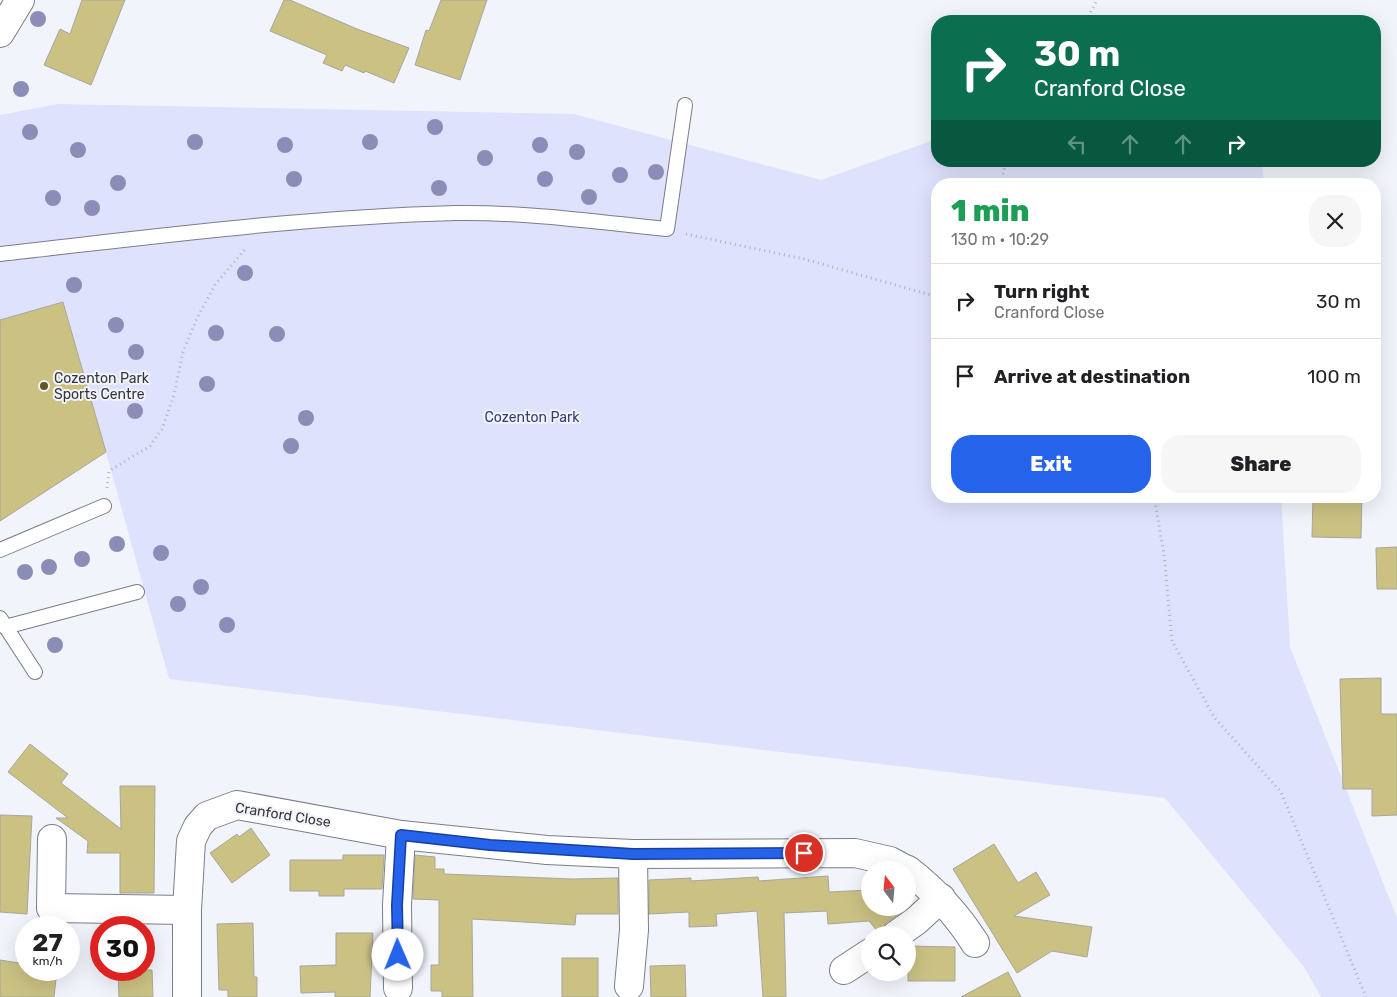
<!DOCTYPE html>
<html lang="en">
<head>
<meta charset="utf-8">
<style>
	body { margin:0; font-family:Rubik,sans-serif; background:#f6f6f6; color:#202124; height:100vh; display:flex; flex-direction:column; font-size:19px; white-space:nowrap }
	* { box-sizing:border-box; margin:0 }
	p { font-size:16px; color:#757577 }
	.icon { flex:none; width:28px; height:28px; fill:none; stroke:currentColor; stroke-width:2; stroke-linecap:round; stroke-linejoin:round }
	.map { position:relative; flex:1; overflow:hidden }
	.side { position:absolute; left:931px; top:178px; width:450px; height:325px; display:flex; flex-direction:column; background:#fff; border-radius:20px; box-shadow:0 5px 20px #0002 }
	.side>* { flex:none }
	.top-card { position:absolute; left:931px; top:15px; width:450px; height:152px; border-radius:20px; box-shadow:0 5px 20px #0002; background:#0b6e4f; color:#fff; overflow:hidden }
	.needle { width:32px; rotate:344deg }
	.tools { position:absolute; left:861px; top:861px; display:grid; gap:10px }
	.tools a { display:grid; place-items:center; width:55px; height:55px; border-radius:50%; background:#fff; box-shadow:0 5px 20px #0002; font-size:25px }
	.speed { position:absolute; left:15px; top:916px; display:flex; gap:10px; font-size:25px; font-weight:700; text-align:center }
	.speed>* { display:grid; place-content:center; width:65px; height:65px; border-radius:50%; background:#fff; box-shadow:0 5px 20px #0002; line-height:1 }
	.speed small { font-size:12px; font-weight:400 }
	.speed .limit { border:8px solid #d22; background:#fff; color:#111 }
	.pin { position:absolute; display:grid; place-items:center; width:42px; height:42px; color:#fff; margin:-21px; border:2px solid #fff; border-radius:50%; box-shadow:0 1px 5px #0007 }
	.me { position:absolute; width:55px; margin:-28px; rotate:359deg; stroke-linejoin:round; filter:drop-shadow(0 0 4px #0008) }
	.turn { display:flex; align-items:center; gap:18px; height:105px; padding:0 20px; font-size:22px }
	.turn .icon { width:65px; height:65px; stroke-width:2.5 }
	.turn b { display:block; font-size:35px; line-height:42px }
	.lanes { display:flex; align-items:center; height:48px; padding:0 20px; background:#0003; justify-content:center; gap:25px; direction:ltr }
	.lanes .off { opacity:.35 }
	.round { display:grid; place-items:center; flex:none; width:52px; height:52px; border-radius:20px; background:#f6f6f6 }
	.headline { display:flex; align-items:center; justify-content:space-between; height:85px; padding:0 20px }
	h1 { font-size:30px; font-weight:800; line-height:38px; color:#1e9e55 }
	.action { display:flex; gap:10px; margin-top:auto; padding:10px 20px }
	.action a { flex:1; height:58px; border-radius:20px; background:#2563eb; color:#fff; font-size:20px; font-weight:800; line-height:58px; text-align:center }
	.action a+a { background:#f6f6f6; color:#202124 }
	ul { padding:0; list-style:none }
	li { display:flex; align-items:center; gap:15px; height:75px; padding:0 20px; border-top:1px solid #e0e0e0 }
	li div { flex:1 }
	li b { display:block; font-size:19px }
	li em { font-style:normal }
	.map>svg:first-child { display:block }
	.green { fill:#dfe2fd }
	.building { fill:#cac183; stroke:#a7a69e }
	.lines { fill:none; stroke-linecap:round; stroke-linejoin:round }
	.service-casing { stroke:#7c7d85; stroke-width:16 }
	.minor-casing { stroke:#7c7d85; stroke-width:30 }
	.path { stroke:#b2b4ba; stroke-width:3; stroke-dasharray:1 4; stroke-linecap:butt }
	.service { stroke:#fff; stroke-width:14 }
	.minor { stroke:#fff; stroke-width:28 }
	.tree { fill:#8c8db6 }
	.route-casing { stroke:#184099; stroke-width:12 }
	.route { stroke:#2563eb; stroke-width:9 }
	.poi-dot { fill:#605824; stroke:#f2f4fc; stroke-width:2 }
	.labels { text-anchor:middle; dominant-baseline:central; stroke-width:4; stroke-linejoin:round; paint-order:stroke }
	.poi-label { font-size:14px; fill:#37373b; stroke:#f2f4fc; text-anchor:start }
	.park-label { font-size:14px; fill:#39397c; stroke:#f2f4fc }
	.street-label { font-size:14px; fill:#37373b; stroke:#f2f4fc }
</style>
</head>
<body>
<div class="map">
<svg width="1397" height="997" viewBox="0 0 1397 997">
	<rect width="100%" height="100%" fill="#f2f4fc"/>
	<!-- green -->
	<path class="green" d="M58,104L574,114L821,180L937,139L938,161L1262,162L1264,184H938V496H1281L1290,647L1397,918V997H1321L1304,967L1165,798L169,679L64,302L0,320V115Z"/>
	<!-- building -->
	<g class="building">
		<path d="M82,0H125L91,85L44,65L60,29L70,34Z"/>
		<path d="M284,0H290L357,29L409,48L394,83L365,71L364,73L345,65L342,71L323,63L327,55L270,31Z"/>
		<path d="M441,0H487L460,80L415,65L426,30L429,31Z"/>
		<path d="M63,302L106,452L0,521V320Z"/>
		<path d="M1313,496H1362L1361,538L1312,537Z"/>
		<path d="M1397,547V589H1377L1376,548Z"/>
		<path d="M1381,678V714H1397V815L1372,816V789H1343L1340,679Z"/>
		<path d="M30,744L68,774L61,783L121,829L120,786H155L154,893H120V853H87L88,841L56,818H68L8,772Z"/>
		<path d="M0,815L32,816L27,914L0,912Z"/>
		<path d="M251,828L270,855L232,883L210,853L237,834L239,837Z"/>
		<path d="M994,844L1018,883L1036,872L1050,895L1014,916L1092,927L1087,957L1052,951L1017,973L953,869Z"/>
		<path d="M343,855H384L382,889H344V896H319V891H290V860H343Z"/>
		<path d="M415,855L435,857V869H444V874L573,879L618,878V914H576L575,925L472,919L473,997H442V991H431V965H439V900L413,899Z"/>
		<path d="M828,876L829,892L870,890V908H908L887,922L878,932L869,921L828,924L827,911L784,913L786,997H763L757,911L716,914L717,926L689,927V912L649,914V880L691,878V881L758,877L759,881Z"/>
		<path d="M253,923L254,977H257V997H228V990H219L217,924Z"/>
		<path d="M336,933H373L370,997H335V992L301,993L300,966L336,965Z"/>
		<path d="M908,946L955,947V981H908Z"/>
		<rect x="562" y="958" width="36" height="39"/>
		<path d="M0,960L26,964V970H57L54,997H0Z"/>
		<path d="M685,965L686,997H651L650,966Z"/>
		<path d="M118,970H152L153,997H119Z"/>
		<path d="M1008,972L1021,997H961Z"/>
	</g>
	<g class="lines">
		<!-- service casing -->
		<g class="service-casing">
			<g id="service">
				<path d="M0,254C152,237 303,217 456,213C527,212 598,222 667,229L685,105"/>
				<path d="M0,550L104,506"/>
				<path d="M0,618L35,672"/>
				<path d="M5,627L137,592"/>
			</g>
		</g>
		<!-- minor casing -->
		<g class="minor-casing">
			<g id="minor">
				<path d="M0,33L20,0"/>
				<path d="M52,839L51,908L187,910"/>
				<path d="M908,870C935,891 957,914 975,943"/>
				<path d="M896,935L916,921L941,898"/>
				<path d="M844,970L870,953"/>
				<path d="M629,986L634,930L633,854"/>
				<path d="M398,988L397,905L401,835"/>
				<path d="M187,997V910L191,841L198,826L207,816L237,805L401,835L547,850L633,854L855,853L890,861L907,870"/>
			</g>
		</g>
		<!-- path -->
		<g class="path">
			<path d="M1086,21L1097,0"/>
			<path d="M1001,184L1006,161"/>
			<path d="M686,234L804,259L938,297"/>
			<path d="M107,488L109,471L150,446L162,429L174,395L183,352L197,318L215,285L246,248"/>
			<path d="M1154,496L1164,554L1172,641L1214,717L1281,792L1366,997"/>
		</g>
		<!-- service -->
		<use href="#service" class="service"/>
		<!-- minor -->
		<use href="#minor" class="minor"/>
	</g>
	<!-- trees -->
	<g class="tree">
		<circle cx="38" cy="19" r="8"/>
		<circle cx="21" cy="89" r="8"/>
		<circle cx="435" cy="127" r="8"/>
		<circle cx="30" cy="132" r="8"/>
		<circle cx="195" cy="142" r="8"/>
		<circle cx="370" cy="142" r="8"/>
		<circle cx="285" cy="145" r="8"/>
		<circle cx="540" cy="145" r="8"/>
		<circle cx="78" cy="150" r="8"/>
		<circle cx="577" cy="152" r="8"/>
		<circle cx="485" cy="158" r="8"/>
		<circle cx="656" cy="172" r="8"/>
		<circle cx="620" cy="175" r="8"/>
		<circle cx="294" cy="179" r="8"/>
		<circle cx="545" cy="179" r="8"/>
		<circle cx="118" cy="183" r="8"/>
		<circle cx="439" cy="188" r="8"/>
		<circle cx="589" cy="197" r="8"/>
		<circle cx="53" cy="198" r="8"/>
		<circle cx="92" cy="208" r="8"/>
		<circle cx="245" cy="273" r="8"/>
		<circle cx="74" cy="285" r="8"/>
		<circle cx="116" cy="325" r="8"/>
		<circle cx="216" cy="333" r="8"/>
		<circle cx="277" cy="334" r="8"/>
		<circle cx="136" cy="352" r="8"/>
		<circle cx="207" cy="384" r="8"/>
		<circle cx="135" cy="411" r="8"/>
		<circle cx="306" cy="418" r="8"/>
		<circle cx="291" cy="446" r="8"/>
		<circle cx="117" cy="544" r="8"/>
		<circle cx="161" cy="553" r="8"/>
		<circle cx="82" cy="559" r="8"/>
		<circle cx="49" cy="567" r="8"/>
		<circle cx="25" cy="572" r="8"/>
		<circle cx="201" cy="587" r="8"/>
		<circle cx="178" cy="604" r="8"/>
		<circle cx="227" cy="625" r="8"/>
		<circle cx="55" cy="645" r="8"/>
	</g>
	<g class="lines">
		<!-- route casing -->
		<g class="route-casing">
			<path id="route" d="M398,955L397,905L401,835L490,845L633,854L804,853"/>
		</g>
		<!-- route -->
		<use href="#route" class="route"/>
	</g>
	<!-- markers -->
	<circle class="poi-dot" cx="44" cy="386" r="5"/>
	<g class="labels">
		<!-- poi labels -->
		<g class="poi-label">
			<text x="54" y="378">Cozenton Park<tspan x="54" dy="16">Sports Centre</tspan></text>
		</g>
		<!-- park labels -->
		<g class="park-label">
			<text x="532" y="417">Cozenton Park</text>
		</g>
		<!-- street labels -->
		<g class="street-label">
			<text transform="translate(283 815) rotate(9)">Cranford Close</text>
		</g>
	</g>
</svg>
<div class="tools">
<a><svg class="needle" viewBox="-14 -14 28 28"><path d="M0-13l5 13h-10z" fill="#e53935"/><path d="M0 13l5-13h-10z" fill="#757577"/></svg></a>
<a><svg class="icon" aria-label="search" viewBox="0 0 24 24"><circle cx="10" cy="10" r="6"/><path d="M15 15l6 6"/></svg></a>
</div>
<div class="speed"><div>27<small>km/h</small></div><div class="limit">30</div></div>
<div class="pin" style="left:804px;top:853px;background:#d93025"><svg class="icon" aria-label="arrive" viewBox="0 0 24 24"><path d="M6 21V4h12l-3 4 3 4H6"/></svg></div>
<svg class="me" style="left:398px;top:955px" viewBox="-20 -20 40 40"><circle r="19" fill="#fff"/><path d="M0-13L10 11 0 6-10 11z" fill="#2563eb"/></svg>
<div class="top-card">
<div class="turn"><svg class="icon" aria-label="right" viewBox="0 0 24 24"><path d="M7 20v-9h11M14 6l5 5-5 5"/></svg><div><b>30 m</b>Cranford Close</div></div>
<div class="lanes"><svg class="icon off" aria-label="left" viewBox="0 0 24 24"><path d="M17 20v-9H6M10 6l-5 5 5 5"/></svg><svg class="icon off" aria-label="ahead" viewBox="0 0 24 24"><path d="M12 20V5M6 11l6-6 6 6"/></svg><svg class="icon off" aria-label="ahead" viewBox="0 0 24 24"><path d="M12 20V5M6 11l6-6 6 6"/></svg><svg class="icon" aria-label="right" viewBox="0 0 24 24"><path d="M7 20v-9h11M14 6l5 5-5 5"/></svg></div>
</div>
<section class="side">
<div class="headline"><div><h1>1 min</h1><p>130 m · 10:29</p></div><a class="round"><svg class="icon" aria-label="close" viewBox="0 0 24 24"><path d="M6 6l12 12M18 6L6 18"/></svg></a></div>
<ul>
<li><svg class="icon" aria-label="right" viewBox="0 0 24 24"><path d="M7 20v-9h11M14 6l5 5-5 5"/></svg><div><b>Turn right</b><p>Cranford Close</p></div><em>30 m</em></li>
<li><svg class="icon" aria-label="arrive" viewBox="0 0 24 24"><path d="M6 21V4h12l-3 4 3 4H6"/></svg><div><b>Arrive at destination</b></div><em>100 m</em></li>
</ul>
<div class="action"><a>Exit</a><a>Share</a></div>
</section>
</div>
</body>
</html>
